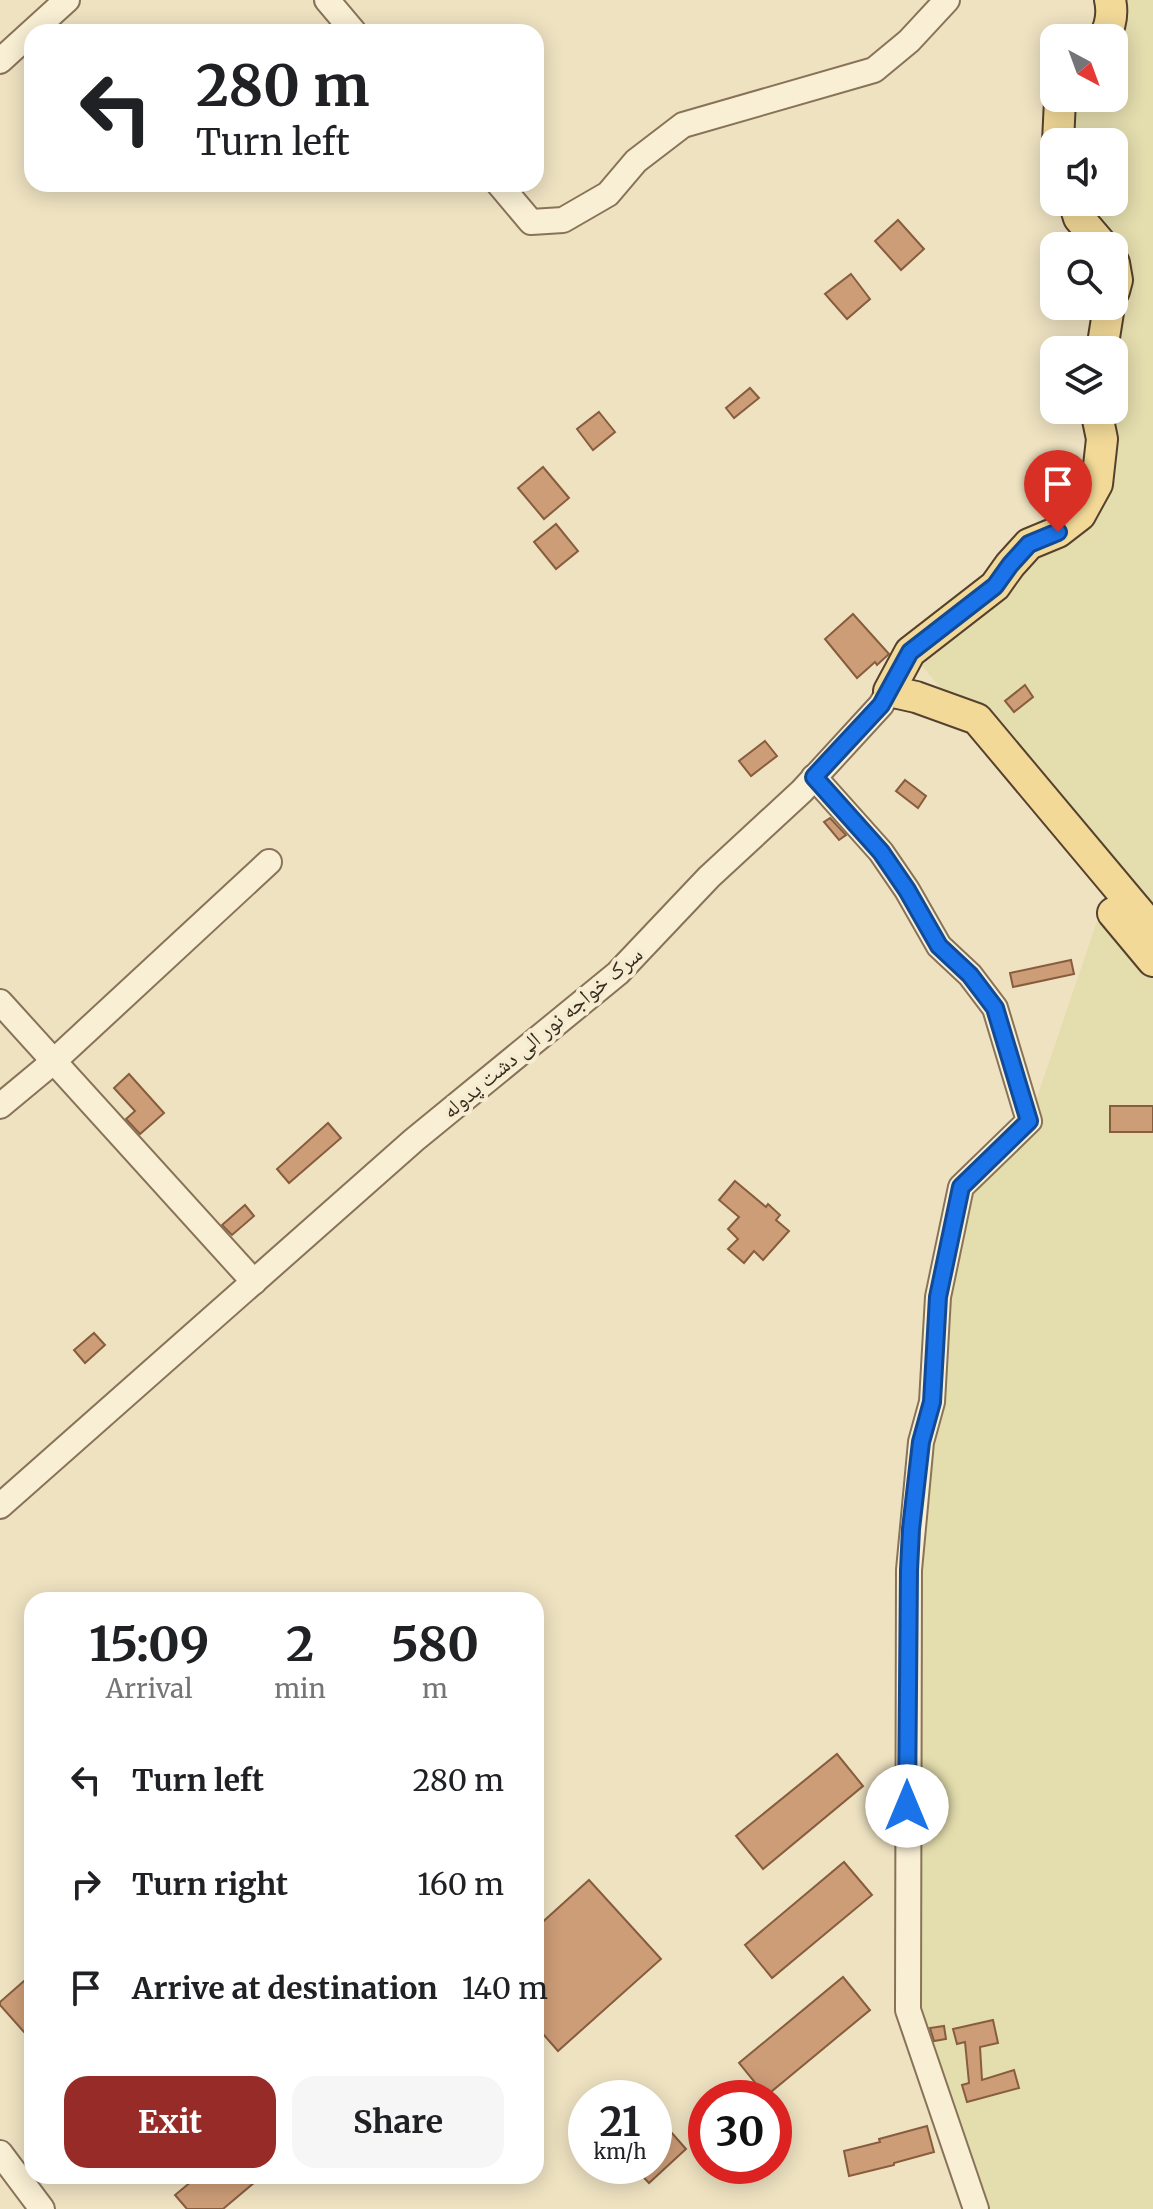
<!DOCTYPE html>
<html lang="en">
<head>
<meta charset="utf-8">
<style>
	body { margin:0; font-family:Merriweather,"Noto Naskh Arabic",serif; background:#f6f6f6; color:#202124; height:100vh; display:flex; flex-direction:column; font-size:30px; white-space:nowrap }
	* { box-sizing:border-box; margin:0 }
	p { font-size:26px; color:#757577 }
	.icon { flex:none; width:44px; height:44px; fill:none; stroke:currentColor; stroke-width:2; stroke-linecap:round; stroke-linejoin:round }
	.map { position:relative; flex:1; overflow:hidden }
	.side { position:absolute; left:24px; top:1592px; width:520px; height:592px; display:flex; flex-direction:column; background:#fff; border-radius:24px; box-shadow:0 4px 20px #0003 }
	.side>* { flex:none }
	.top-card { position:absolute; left:24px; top:24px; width:520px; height:168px; border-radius:24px; box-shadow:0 4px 20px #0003; background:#fff; color:#202124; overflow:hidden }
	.needle { width:52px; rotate:139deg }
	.fabs { position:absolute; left:1040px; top:24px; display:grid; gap:16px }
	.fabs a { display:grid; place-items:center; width:88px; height:88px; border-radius:16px; background:#fff; box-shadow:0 4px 20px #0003; font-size:40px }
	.speed { position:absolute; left:568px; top:2080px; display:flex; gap:16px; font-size:40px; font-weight:700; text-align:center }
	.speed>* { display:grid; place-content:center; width:104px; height:104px; border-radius:50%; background:#fff; box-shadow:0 4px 20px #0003; line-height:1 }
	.speed small { font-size:20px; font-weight:400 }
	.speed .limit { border:12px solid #d22; background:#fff; color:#111 }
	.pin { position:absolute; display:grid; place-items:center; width:68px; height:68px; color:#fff; margin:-82px -34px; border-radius:50% 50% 50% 0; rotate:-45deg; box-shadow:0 0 8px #0007 }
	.pin .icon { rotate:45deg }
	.me { position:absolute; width:88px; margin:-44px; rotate:0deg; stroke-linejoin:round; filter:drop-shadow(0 0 6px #0008) }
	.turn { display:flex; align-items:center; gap:28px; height:168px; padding:0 40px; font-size:36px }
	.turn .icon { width:104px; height:104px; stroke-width:2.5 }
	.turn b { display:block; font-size:56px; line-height:68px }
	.eta { display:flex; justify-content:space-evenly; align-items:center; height:136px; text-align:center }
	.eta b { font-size:48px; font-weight:700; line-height:56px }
	.cta { display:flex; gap:16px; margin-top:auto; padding:16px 40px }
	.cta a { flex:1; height:92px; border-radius:24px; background:#972b28; color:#fff; font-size:32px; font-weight:700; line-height:92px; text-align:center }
	.cta a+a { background:#f6f6f6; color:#202124 }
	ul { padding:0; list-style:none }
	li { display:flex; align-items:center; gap:24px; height:104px; padding:0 40px }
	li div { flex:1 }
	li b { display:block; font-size:30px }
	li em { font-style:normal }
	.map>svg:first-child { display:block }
	.farmland { fill:#e4ddae }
	.building { fill:#cd9d77; stroke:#875d3e; stroke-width:2 }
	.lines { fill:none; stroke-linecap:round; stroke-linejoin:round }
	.minor-casing { stroke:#887359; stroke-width:28 }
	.major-casing { stroke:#55412d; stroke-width:34 }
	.minor { stroke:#f9efd4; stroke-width:24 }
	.major { stroke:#f2d998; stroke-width:30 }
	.route-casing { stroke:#114b97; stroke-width:20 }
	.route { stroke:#1a73e8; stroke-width:14 }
	.labels { text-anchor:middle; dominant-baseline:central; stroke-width:8; stroke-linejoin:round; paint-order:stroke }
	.street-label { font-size:22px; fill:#372b1d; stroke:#f5ecd1 }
</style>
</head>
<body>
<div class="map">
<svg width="1153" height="2209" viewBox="0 0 1153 2209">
	<rect width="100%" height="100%" fill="#eee2c1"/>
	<!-- farmland -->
	<path class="farmland" d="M1110,0H1153V2209H976L908,2010L909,1570L961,1187L1029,1121L1109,886L910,652L1080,515L1096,410H1114V291L1074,202H1114V142H1058L1062,98H1114V38Z"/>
	<!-- building -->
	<g class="building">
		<path d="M898,220L924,249L901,270L875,241Z"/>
		<path d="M851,274L870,299L847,319L825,294Z"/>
		<path d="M750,388L759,398L734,418L726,408Z"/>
		<path d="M599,412L615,432L593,450L577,429Z"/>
		<path d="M1071,464L1080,474V478L1070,495L1058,506L1043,489Z"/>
		<path d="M543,467L569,498L544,519L518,488Z"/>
		<path d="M556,524L578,551L556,569L534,542Z"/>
		<path d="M853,614L889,654L877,665L875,662L857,678L825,639Z"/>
		<path d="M1025,685L1033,697L1014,712L1005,701Z"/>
		<path d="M765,741L777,756L751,776L739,761Z"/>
		<path d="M905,780L926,796L918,808L896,791Z"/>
		<path d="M830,818L846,835L839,840L824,822Z"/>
		<path d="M1071,960L1074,974L1013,987L1010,973Z"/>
		<path d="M129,1074L164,1113L140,1134L126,1119L135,1111L114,1088Z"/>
		<rect x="1110" y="1106" width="43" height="26"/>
		<path d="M328,1123L341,1138L289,1183L277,1169Z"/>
		<path d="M735,1181L766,1207L768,1204L780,1215L776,1220L789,1231L763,1260L754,1251L744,1263L728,1249L738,1239L728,1229L739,1217L719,1200Z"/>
		<path d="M245,1205L254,1216L232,1235L222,1225Z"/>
		<path d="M94,1333L105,1345L85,1363L74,1350Z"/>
		<path d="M837,1754L863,1786L763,1869L736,1836Z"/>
		<path d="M844,1862L872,1895L772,1978L745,1945Z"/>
		<path d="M589,1880L661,1959L558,2051L536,2026V1928Z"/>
		<path d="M32,1974V2041L0,2005V2002Z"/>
		<path d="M843,1977L870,2010L766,2096L739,2063Z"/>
		<path d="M993,2020L998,2043L980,2047L982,2080L1014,2070L1019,2088L967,2102L962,2085L969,2083L965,2042L957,2044L953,2029Z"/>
		<path d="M944,2026L946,2039L934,2041L930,2028Z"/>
		<path d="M663,2123L686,2149L649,2183L633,2166H654V2131Z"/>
		<path d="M927,2126L934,2152L894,2163V2165L849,2176L844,2151L880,2142L879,2139Z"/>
		<path d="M198,2176H262L223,2209H187L175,2195Z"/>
	</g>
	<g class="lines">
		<!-- minor casing -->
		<g class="minor-casing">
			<g id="minor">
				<path d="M327,0L354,32"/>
				<path d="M0,61L67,0"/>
				<path d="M499,184L531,222L563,220L608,194L636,161L683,125L874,70L909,41L947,0"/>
				<path d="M814,777L881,852L907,890L939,946L970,975L995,1008L1029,1121L961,1187L938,1297L932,1402L921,1442L909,1570L908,2010L976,2209"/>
				<path d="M0,1002L254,1282"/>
				<path d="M0,1106L53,1062L269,862"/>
				<path d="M0,1506L414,1140L618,973L709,877L802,791L881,705L889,691"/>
				<path d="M0,2153L42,2209"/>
			</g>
		</g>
		<!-- major casing -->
		<g class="major-casing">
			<g id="major">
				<path d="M1104,38C1110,27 1113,13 1110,0"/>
				<path d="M1058,142L1060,100L1062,98"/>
				<path d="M1074,202L1079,218L1103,246"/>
				<path d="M1114,263L1117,280L1114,291"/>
				<path d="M1102,350L1109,306"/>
				<path d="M1096,410L1102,439L1097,484L1080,515L1058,532L1029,544L1010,565L995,586L910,652L889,691L916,697L977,719L1153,929"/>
				<path d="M1113,913L1153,961"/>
			</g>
		</g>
		<!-- minor -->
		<use href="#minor" class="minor"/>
		<!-- major -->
		<use href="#major" class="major"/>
	</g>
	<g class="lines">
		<!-- route casing -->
		<g class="route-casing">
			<path id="route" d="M907,1806L909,1570L911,1529L921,1442L932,1402L938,1297L961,1187L1029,1121L995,1008L970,975L939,946L907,890L881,852L814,777L881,705L910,652L995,586L1010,565L1029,544L1058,532"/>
		</g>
		<!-- route -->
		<use href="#route" class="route"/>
	</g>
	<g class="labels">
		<!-- street labels -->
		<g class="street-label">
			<text transform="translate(542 1032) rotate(-40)">سرک خواجه نور الی دشت پدوله</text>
		</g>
	</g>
</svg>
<div class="fabs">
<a><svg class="needle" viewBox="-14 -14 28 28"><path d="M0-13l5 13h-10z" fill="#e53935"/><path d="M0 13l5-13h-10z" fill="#757577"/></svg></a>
<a><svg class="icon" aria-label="sound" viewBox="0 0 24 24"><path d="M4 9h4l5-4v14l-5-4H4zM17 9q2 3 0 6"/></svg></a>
<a><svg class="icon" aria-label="search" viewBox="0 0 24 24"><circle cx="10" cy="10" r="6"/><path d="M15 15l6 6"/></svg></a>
<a><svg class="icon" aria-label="layers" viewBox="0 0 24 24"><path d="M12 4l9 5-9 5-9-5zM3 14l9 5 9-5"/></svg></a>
</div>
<div class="speed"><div>21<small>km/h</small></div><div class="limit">30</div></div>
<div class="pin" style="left:1058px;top:532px;background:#d93025"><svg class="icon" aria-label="arrive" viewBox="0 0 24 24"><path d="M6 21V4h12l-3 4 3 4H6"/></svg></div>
<svg class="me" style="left:907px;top:1806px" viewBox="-20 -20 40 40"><circle r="19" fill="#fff"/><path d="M0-13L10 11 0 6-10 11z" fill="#1a73e8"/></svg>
<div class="top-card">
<div class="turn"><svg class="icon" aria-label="left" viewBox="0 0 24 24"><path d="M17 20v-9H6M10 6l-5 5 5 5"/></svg><div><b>280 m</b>Turn left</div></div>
</div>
<section class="side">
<div class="eta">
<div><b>15:09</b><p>Arrival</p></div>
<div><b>2</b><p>min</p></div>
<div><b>580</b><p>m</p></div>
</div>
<ul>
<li><svg class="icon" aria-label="left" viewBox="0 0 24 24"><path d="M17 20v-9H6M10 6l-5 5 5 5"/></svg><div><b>Turn left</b></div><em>280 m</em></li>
<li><svg class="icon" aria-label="right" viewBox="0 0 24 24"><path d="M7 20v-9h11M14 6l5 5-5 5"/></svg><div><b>Turn right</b></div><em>160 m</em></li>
<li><svg class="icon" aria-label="arrive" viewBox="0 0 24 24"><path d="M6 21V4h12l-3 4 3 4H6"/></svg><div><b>Arrive at destination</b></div><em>140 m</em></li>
</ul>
<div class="cta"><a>Exit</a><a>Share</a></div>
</section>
</div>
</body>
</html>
